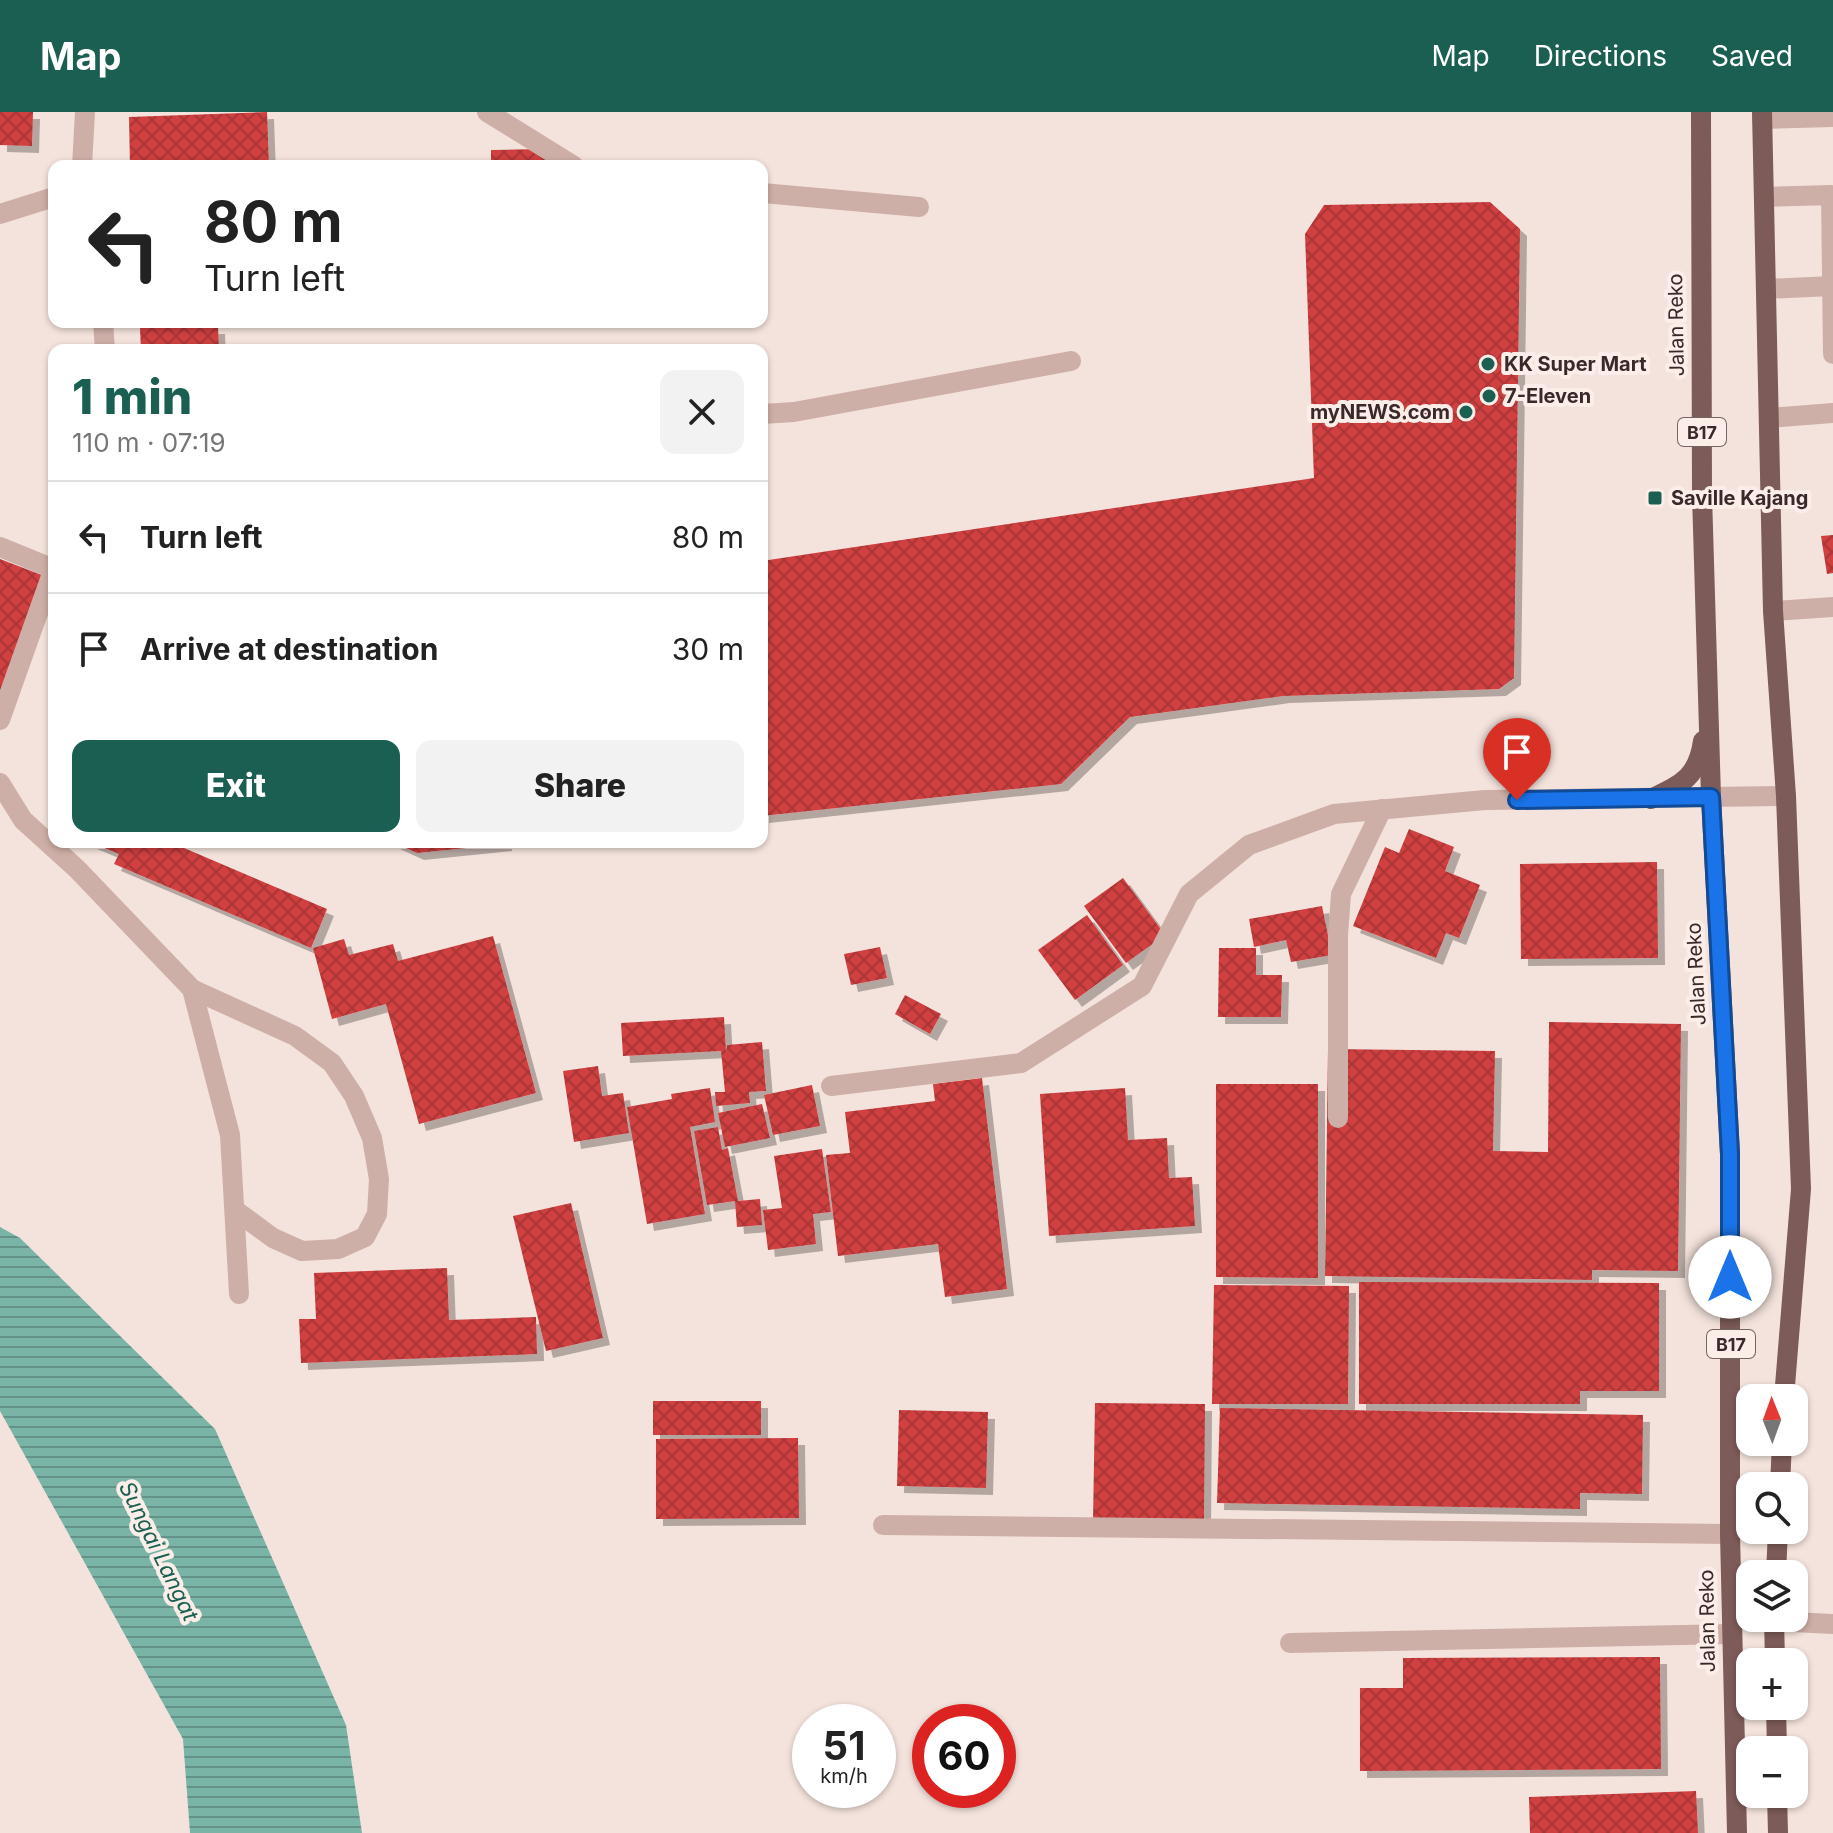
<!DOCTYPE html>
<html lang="en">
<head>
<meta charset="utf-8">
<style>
	body { margin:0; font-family:Inter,sans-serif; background:#f2f2f2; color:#222; height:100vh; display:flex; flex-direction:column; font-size:30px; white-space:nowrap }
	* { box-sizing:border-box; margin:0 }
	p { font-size:26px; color:#767676 }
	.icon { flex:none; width:44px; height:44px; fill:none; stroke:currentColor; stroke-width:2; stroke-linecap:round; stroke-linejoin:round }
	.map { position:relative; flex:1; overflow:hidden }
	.drawer { position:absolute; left:48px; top:232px; width:720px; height:504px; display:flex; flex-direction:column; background:#fff; border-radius:16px; box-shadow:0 2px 6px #0004 }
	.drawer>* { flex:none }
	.guide { position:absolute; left:48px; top:48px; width:720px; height:168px; border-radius:16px; box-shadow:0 2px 6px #0004; background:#fff; color:#222; overflow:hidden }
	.needle { width:52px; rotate:359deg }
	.controls { position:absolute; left:1736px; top:1272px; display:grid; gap:16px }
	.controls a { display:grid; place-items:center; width:72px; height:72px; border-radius:16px; background:#fff; box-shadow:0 2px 6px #0004; font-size:40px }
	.speed { position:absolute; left:792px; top:1592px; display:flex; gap:16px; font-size:40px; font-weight:700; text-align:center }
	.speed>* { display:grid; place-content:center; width:104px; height:104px; border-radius:50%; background:#fff; box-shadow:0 2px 6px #0004; line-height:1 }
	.speed small { font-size:20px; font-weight:400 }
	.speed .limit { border:12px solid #d22; background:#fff; color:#111 }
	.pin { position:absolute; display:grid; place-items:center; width:68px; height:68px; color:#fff; margin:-82px -34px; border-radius:50% 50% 50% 0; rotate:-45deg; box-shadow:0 0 8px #0007 }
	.pin .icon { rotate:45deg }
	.me { position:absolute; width:88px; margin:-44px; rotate:0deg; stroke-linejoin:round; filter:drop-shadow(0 0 6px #0008) }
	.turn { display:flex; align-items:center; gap:28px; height:168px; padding:0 24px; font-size:36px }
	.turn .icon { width:104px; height:104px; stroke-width:2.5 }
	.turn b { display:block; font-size:56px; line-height:68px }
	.round { display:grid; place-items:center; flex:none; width:84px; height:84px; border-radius:16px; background:#f2f2f2 }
	.summary { display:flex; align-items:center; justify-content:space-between; height:136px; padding:0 24px }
	h1 { font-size:48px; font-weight:800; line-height:60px; color:#1a5f52 }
	.action { display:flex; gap:16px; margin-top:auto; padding:16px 24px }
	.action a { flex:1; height:92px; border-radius:16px; background:#1a5f52; color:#fff; font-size:32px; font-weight:800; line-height:92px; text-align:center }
	.action a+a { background:#f2f2f2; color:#222 }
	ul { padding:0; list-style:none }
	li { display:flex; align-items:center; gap:24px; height:112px; padding:0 24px; border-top:2px solid #e0e0e0 }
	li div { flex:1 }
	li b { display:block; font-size:30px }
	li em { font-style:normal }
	header { display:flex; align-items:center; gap:48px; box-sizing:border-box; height:112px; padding:0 40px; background:#1a5f52; color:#fff }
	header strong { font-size:38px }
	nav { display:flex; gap:44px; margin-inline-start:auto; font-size:28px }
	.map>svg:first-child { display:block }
	.water { fill:url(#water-rules) }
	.building { fill:url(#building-cross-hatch); filter:url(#shadow) }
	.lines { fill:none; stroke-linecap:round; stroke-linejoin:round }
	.minor { stroke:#ceafa7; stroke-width:20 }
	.major { stroke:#7d5b58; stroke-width:20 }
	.route-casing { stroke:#114b97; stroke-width:20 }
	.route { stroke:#1a73e8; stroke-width:14 }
	.poi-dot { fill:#1a5f52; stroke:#fbeee9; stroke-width:3 }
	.labels { text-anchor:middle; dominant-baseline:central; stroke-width:8; stroke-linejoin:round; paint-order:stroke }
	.shield { fill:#fbeee9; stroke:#746462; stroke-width:2 }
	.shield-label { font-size:18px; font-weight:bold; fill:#3a2928 }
	.street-label { font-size:20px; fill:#3a2928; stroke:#fbeee9 }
	.poi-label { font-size:20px; font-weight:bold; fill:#3a2928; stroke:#fbeee9; text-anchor:start }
	.water-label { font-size:22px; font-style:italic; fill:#1a5f52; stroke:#fbeee9 }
</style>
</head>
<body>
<header>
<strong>Map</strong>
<nav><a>Map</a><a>Directions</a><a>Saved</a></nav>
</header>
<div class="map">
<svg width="1833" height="1721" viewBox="0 0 1833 1721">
	<defs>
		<pattern id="water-rules" width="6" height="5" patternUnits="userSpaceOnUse" patternTransform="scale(2)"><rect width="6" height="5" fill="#79b4a7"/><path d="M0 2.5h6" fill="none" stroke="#649288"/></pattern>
		<pattern id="building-cross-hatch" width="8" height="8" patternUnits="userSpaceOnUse" patternTransform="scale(2)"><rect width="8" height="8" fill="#d03f41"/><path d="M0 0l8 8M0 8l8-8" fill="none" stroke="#aa3536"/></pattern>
		<filter id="shadow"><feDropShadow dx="7" dy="7" stdDeviation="0" flood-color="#0004"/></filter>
	</defs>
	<rect width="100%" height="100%" fill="#f4e3dc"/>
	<!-- water -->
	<path class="water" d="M0,1115L20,1126L215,1317L346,1613L362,1721H190L183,1627L0,1299Z"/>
	<!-- building -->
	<g class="building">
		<path d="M0,0H33L32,34L0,33Z"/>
		<path d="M267,0L269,54H130L129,5Z"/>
		<path d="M548,37V54H491V38Z"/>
		<path d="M1490,90L1520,117L1514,566L1499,577L1283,584L1130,605L1061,672L762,704V449L1314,366L1305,122L1324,93Z"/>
		<path d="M218,215L219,238H141L140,216Z"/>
		<path d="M1833,423V461L1827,462L1821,424Z"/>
		<path d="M0,447L47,465L0,584Z"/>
		<path d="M1409,717L1454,735L1445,759L1480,773L1459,826L1446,821L1436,846L1353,814L1385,735L1399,741Z"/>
		<path d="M90,730H170L327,797L311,836L114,752L119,742Z"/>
		<path d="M393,730H505V732L417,741Z"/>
		<path d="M1657,750L1658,846L1521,847L1520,752Z"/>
		<path d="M1123,766L1165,823L1126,851L1084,794Z"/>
		<path d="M1322,794L1332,843L1291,850L1286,828L1254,835L1249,807Z"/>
		<path d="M1087,803L1123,853L1075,888L1038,838Z"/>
		<path d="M493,824L536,981L419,1012L386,892L332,907L313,836L344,827L349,843L393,832L398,849Z"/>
		<path d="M880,835L887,866L851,873L844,842Z"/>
		<path d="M1219,836H1256V863H1282L1281,905H1218Z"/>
		<path d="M905,883L941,902L930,922L895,902Z"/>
		<path d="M724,905L726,940L727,933L762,930L766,979L749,980L750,991L716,994L715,980H725L721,939L623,944L621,911Z"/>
		<path d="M1549,910L1681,912L1678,1159L1592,1158V1168L1325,1164L1328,937L1495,939L1493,1039L1548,1040Z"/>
		<path d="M598,954L602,984L623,981L629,1021L574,1030L563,959Z"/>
		<path d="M982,966L1007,1177L945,1185L938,1132L838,1144L826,1043L850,1041L845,1000L935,989L933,972Z"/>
		<path d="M1216,972H1318V1166L1216,1165Z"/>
		<path d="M812,973L820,1014L773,1023L764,983Z"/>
		<path d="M710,976L715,1010L690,1015L705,1102L647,1112L627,995L672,987L671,982Z"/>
		<path d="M1125,976L1128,1028L1167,1026L1169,1066L1192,1065L1195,1114L1049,1124L1040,982Z"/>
		<path d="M762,992L770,1026L725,1035L718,1001Z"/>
		<path d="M718,1015L722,1038L728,1036L738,1089L760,1087L762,1113L737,1115L735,1089L707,1093L694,1019Z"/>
		<path d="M822,1037L831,1100L813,1102L816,1132L768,1138L763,1098L782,1096L774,1044Z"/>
		<path d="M571,1091L603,1226L546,1239L513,1104Z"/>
		<path d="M447,1156L449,1208L536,1205L537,1242L301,1251L299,1207H316L314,1161Z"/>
		<path d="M1359,1170L1659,1171V1279H1580V1292H1359Z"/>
		<path d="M1214,1173L1349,1174L1348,1292H1212Z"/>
		<rect x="653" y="1289" width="108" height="34"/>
		<path d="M1095,1291L1205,1292L1204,1412L1093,1410Z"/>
		<path d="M1220,1296L1643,1303L1642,1382L1580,1381V1397L1217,1391Z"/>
		<path d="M899,1298L988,1300L986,1376L897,1374Z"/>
		<path d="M798,1326L799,1406L656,1407V1327Z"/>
		<path d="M1660,1545L1661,1657L1360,1659V1576H1403V1546Z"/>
		<path d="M1696,1679L1698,1721H1530L1529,1685Z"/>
	</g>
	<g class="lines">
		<!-- minor -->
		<g class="minor">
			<path d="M487,0L574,54"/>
			<path d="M1762,7L1833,5"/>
			<path d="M82,54L85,0"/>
			<path d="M762,81L919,95"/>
			<path d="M1764,85L1831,83L1833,242"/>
			<path d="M0,102L54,85"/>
			<path d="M1766,177L1832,174"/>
			<path d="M103,210L105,238"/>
			<path d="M762,302L794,300L1071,249"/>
			<path d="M1769,306L1833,301"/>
			<path d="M0,435L54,457"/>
			<path d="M1773,499L1833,495"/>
			<path d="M0,608L54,456"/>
			<path d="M0,671L23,708L77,757L192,877L295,924L332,951L354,984L372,1026L379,1067L377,1102L365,1125L338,1137L302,1139L273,1126L235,1098"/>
			<path d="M192,877L230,1023L239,1182"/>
			<path d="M831,974L1021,951L1142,874L1189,782L1249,733L1334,702L1485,688L1786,684"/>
			<path d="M1338,1006V823L1341,782L1382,697"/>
			<path d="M883,1413L1730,1422"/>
			<path d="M1774,1509L1833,1512"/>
			<path d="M1290,1531L1731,1522"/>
		</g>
		<!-- major -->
		<g class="major">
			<path d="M1701,0L1702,383L1711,685L1730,1042V1422L1737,1721"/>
			<path d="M1762,0L1773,499L1786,684L1801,1077L1784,1286"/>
			<path d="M1651,687C1682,672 1698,665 1703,629"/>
			<path d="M1780,1374L1782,1330"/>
			<path d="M1776,1462L1778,1418"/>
			<path d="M1774,1506L1775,1550"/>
			<path d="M1776,1594L1777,1638"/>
			<path d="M1777,1682L1778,1721"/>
		</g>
	</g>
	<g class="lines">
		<!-- route casing -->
		<g class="route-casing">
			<path id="route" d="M1517,688L1711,685L1730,1042V1165"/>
		</g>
		<!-- route -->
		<use href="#route" class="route"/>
	</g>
	<!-- markers -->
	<g class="poi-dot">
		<circle cx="1488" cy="252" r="8"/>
		<circle cx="1489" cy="284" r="8"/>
		<circle cx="1466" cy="300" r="8"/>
		<rect x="1647" y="378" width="16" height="16" rx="4"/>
	</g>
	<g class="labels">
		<!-- shield labels -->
		<g class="shield">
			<rect x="1678" y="306" width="48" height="28" rx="6"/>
			<rect x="1707" y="1218" width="48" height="28" rx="6"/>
		</g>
		<g class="shield-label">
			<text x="1702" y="320">B17</text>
			<text x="1731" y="1232">B17</text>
		</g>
		<!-- street labels -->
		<g class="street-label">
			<text transform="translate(1676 213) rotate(-91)">Jalan Reko</text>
			<text transform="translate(1696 862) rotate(-93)">Jalan Reko</text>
			<text transform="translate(1707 1509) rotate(-91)">Jalan Reko</text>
		</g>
		<!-- poi labels -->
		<g class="poi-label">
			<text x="1504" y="252">KK Super Mart</text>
			<text x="1505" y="284">7-Eleven</text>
			<text x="1450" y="300" text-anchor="end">myNEWS.com</text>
			<text x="1671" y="386">Saville Kajang</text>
		</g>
		<!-- water labels -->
		<g class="water-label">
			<text transform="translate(159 1439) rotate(64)">Sungai Langat</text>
		</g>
	</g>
</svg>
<div class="controls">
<a><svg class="needle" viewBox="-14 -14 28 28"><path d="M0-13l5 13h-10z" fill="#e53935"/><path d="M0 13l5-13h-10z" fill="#767676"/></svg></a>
<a><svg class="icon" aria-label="search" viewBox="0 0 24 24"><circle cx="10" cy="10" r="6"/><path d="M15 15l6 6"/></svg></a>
<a><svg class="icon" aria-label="layers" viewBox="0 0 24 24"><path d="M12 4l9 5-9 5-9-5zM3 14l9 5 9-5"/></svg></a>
<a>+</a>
<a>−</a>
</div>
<div class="speed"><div>51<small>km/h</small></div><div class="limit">60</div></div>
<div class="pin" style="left:1517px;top:688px;background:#d93025"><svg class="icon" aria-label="arrive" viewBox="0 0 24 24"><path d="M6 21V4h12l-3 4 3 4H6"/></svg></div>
<svg class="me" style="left:1730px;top:1165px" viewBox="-20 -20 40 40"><circle r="19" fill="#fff"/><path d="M0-13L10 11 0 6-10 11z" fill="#1a73e8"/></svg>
<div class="guide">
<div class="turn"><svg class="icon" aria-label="left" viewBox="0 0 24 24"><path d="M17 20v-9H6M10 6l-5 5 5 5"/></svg><div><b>80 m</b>Turn left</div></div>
</div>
<section class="drawer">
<div class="summary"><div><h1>1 min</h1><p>110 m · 07:19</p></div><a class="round"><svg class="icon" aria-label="close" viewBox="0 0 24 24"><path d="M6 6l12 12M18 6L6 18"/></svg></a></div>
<ul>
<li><svg class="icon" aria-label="left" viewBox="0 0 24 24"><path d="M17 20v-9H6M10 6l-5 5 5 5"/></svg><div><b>Turn left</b></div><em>80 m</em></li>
<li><svg class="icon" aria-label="arrive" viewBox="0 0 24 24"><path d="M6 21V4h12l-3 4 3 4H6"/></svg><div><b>Arrive at destination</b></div><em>30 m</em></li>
</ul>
<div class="action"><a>Exit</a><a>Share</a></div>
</section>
</div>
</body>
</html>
